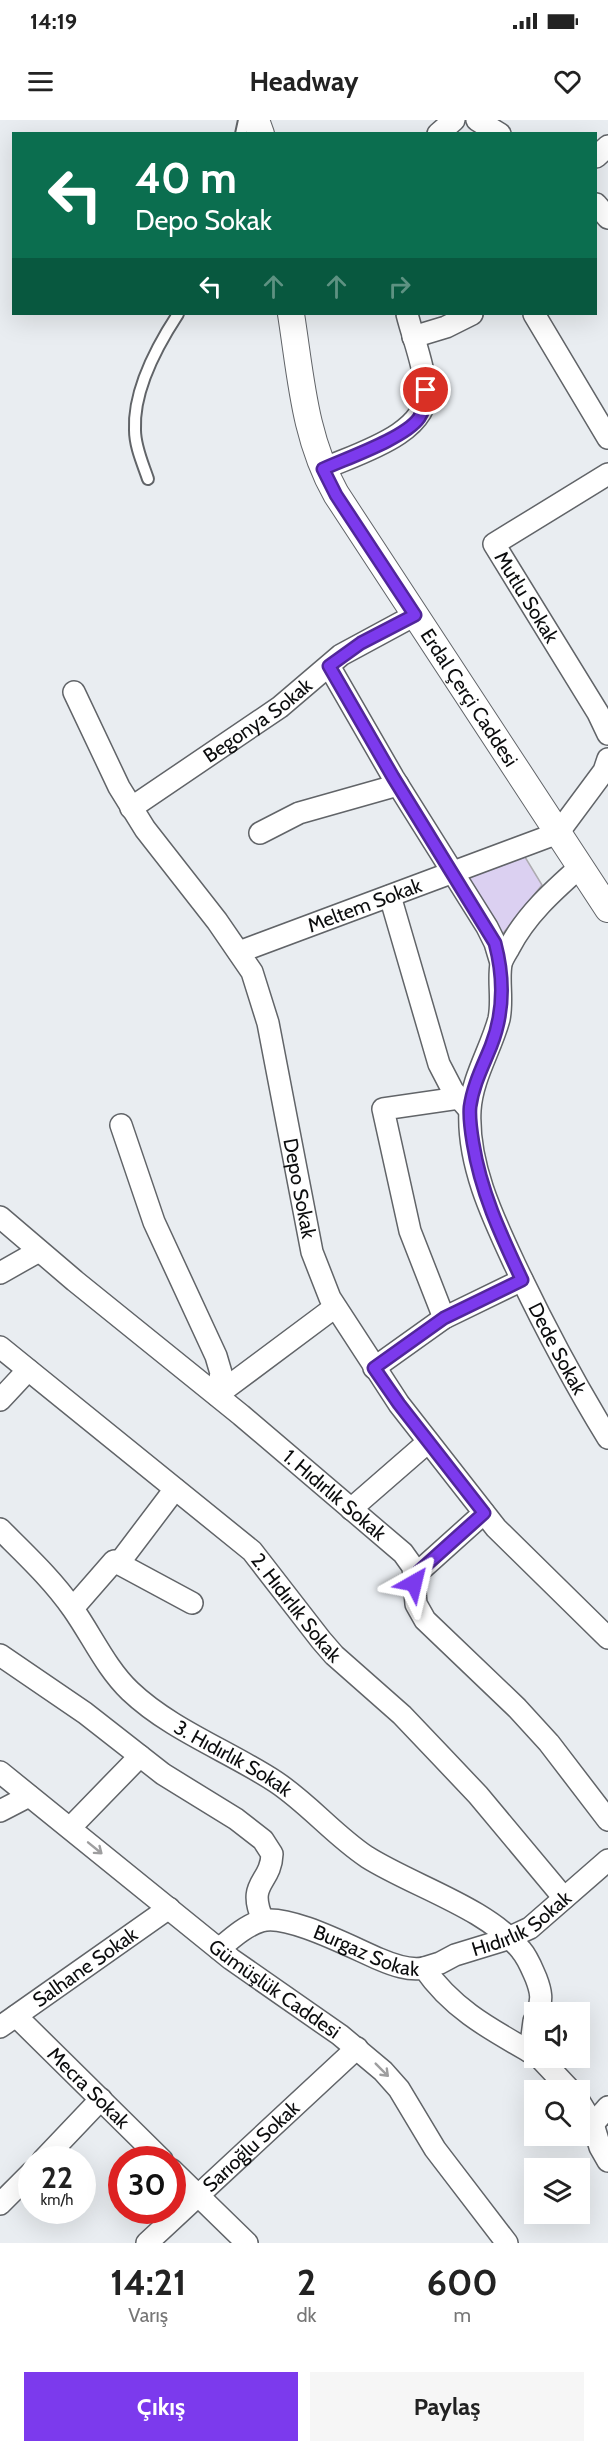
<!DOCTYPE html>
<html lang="tr">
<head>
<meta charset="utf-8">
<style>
	body { margin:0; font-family:Cabin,sans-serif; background:#f6f6f6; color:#222; height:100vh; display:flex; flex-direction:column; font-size:22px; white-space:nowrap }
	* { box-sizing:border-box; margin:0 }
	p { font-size:20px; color:#767676 }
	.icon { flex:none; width:33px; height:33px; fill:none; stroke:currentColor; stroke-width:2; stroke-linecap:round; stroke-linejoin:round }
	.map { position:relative; height:2123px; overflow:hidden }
	.side { display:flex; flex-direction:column; background:#fff; flex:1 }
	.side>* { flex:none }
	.top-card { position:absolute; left:12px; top:12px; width:585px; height:183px; border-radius:0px; box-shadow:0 6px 24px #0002; background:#0b6e4f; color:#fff; overflow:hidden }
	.controls { position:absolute; left:524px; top:1882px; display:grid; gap:12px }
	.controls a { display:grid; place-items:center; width:66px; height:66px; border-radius:0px; background:#fff; box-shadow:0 6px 24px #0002; font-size:30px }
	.speed { position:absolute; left:18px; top:2026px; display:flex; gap:12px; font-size:30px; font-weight:700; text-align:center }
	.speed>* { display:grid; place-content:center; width:78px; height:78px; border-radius:50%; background:#fff; box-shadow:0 6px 24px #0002; line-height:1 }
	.speed small { font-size:15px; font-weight:400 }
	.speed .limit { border:9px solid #d22; background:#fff; color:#111 }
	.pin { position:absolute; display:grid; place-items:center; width:51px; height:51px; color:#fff; margin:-26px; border:3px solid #fff; border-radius:50%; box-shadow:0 2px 6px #0007 }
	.me { position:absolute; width:66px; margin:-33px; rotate:37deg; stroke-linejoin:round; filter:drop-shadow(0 0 4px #0008) }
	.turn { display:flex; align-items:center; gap:21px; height:126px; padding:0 24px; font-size:27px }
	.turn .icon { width:78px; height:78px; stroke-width:2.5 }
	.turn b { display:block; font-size:42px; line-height:51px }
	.lanes { display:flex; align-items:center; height:57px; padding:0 24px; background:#0003; justify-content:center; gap:30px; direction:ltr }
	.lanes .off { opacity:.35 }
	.eta { display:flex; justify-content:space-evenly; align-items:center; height:102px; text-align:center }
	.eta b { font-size:36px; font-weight:700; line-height:42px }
	.action { display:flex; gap:12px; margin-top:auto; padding:12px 24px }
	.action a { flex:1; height:69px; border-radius:0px; background:#7c3aed; color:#fff; font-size:24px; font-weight:700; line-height:69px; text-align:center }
	.action a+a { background:#f6f6f6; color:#222 }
	.status { display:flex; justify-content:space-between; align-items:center; height:42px; padding:0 30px; background:#fff; direction:ltr }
	.status svg { height:16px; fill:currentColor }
	header { display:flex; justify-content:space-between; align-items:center; height:78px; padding:0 24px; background:#fff; font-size:27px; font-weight:700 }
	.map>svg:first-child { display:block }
	.building { fill:#dbd0f1; stroke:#adabb0; stroke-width:1.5 }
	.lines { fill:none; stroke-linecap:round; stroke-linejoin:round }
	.service-casing { stroke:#616468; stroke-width:14 }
	.minor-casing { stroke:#616468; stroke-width:24 }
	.tertiary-casing { stroke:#616468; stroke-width:28 }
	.service { stroke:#fff; stroke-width:10 }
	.minor { stroke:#fff; stroke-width:21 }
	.tertiary { stroke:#fff; stroke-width:26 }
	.oneway { stroke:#9e9e9f }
	.route-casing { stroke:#51269a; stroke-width:15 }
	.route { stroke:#7c3aed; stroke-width:10 }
	.labels { text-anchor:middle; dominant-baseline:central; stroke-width:4.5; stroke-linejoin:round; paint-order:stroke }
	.street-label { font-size:20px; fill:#0c0d0e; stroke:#f6fafe }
</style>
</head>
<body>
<div class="status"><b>14:19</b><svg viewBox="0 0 49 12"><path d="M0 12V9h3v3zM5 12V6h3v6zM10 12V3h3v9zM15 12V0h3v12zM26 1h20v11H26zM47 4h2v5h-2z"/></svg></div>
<header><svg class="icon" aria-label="menu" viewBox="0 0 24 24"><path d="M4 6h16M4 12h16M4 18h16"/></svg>Headway<svg class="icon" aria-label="heart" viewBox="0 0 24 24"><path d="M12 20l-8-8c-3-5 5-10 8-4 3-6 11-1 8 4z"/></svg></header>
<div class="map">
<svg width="608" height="2123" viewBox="0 0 608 2123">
	<rect width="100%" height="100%" fill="#e9edf1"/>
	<!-- building -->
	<path class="building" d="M525,737L542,765L501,816L464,756Z"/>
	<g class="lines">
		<!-- service casing -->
		<g class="service-casing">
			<g id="service">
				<path d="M241,14L244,0"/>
				<path d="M148,359C143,344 135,327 135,310C133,270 157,226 178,194"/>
			</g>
		</g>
		<!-- minor casing -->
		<g class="minor-casing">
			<g id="minor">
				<path d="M477,0L500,14"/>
				<path d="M438,14L454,0"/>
				<path d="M596,37L608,26"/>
				<path d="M596,84L608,98"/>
				<path d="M534,194L608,318"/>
				<path d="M413,217L446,207L472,194"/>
				<path d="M323,349C356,334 429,314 426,270C424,245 413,218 407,194"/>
				<path id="s1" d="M608,354L494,424L598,593L608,614"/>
				<path d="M329,546L393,657L487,807L495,823L501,843"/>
				<path id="s2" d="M74,572L119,667L145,709L217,801L252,852L268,903L312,1132L330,1178L399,1284L496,1408L608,1518"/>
				<path id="s3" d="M131,688L280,587L341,535L415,495"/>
				<path d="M260,713L299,693L398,665"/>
				<path id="s4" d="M580,747C553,771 526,795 509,828C506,833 502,839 501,844C498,861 503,880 499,899C491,929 472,958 470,990C467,1044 493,1098 515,1145C544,1206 573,1261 608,1318"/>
				<path d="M390,776L439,944L453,971L467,987"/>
				<path id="s5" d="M239,832L558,713L604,651L608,639"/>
				<path d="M121,1005L154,1102L216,1236L221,1253L217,1275"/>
				<path id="s6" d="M0,1097L75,1161L241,1295L403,1433L413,1447L416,1484L425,1500L517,1588L549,1623L608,1700"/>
				<path d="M0,1153L39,1131"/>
				<path d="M444,1198L410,1111L383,989L459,978"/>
				<path id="s7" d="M0,1227L252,1431L321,1520L334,1535L402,1595L442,1637L478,1675L564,1778"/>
				<path d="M374,1248L444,1198L522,1160"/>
				<path d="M217,1275L335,1187"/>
				<path d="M0,1280L28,1250"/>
				<path d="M351,1389L428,1322"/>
				<path id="s8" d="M0,1409C26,1435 52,1459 73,1489C92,1516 106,1548 130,1571C171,1610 229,1631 276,1662C309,1684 334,1715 367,1737C413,1766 487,1788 521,1830C528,1838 532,1849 536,1858C541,1871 543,1880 537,1893"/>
				<path d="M119,1443L175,1369"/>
				<path d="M415,1455L484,1393"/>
				<path d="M73,1488L114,1441L192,1483"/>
				<path d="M0,1535L85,1593L163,1654L236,1699L263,1720L272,1734C271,1764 246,1762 263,1800"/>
				<path id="s9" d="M0,1652L231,1839L340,1915L383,1951L399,1969L435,2029L507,2123"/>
				<path d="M0,1691L29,1676"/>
				<path d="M70,1708L140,1636"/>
				<path id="s10" d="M219,1829C232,1818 245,1806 261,1801C287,1793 353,1828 379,1839C393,1845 409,1851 424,1848C453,1890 492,1910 534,1934"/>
				<path id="s11" d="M424,1848L440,1843L455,1835L504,1820L530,1808L608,1740"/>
				<path id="s12" d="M16,1896L162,2040"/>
				<path id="s13" d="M0,1907L169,1788"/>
				<path d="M530,1932L534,1901"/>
				<path d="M540,1938L571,1971"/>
				<path d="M579,1981L593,2004L600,2027L608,2041"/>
				<path d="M593,2004L608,1987"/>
				<path d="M43,2040L101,1979"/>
				<path d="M172,2050L247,2123"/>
				<path d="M0,2084L32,2052"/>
				<path id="s14" d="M147,2123L357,1928"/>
			</g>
		</g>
		<!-- tertiary casing -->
		<g class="tertiary-casing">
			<g id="tertiary">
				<path d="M256,0L261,14"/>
				<path id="s15" d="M291,194C301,257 304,317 336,374L608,789"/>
			</g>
		</g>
		<!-- service -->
		<use href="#service" class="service"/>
		<!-- minor -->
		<use href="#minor" class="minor"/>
		<!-- tertiary -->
		<use href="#tertiary" class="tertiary"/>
	</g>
	<!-- one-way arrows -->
	<defs><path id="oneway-shaft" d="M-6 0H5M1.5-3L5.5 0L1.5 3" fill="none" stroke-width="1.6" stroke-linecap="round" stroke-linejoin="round" transform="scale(1.5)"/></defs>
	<g class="oneway">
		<use href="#oneway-shaft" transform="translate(95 1728) rotate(39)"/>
		<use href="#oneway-shaft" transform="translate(382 1950) rotate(45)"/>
	</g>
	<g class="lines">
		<!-- route casing -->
		<g class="route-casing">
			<path id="route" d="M414,1463L415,1455L484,1393L399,1284L374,1248L444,1198L522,1160C501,1115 481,1073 473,1023C471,1011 469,998 470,987C473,965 483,946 491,926C504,893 504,857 495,823L393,657L329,546L361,523L415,495L336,375L323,349C347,338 405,318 419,298C425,289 425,280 426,270"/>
		</g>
		<!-- route -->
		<use href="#route" class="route"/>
	</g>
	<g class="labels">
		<!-- street labels -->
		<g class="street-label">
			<text stroke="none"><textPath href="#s1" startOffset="196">Mutlu Sokak</textPath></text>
			<text stroke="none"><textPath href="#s15" startOffset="430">Erdal Çerçi Caddesi</textPath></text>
			<text stroke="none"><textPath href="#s3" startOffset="154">Begonya Sokak</textPath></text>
			<text stroke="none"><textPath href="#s5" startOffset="134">Meltem Sokak</textPath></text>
			<text stroke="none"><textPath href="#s2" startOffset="555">Depo Sokak</textPath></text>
			<text stroke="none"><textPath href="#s4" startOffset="534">Dede Sokak</textPath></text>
			<text stroke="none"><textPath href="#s6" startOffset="435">1. Hıdırlık Sokak</textPath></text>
			<text stroke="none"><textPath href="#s7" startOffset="396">2. Hıdırlık Sokak</textPath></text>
			<text stroke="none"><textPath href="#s8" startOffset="332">3. Hıdırlık Sokak</textPath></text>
			<text stroke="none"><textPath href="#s11" startOffset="108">Hıdırlık Sokak</textPath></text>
			<text stroke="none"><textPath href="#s10" startOffset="162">Burgaz Sokak</textPath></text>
			<text stroke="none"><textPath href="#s13" startOffset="104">Salhane Sokak</textPath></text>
			<text stroke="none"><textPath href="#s9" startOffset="350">Gümüşlük Caddesi</textPath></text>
			<text stroke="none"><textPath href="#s12" startOffset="102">Mecra Sokak</textPath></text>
			<text stroke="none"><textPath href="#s14" startOffset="142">Sarıoğlu Sokak</textPath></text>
		</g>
	</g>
</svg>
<div class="controls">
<a><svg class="icon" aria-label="sound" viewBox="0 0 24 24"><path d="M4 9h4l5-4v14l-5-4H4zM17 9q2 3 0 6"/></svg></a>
<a><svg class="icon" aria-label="search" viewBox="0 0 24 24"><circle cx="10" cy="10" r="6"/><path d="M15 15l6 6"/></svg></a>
<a><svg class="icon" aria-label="layers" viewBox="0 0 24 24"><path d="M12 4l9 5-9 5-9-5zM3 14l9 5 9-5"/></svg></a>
</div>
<div class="speed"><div>22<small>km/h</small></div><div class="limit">30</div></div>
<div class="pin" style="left:426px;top:270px;background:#d93025"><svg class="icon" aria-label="arrive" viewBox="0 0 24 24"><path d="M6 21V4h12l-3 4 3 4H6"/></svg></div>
<svg class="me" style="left:414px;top:1463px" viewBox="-20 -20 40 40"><path d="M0-17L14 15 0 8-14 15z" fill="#7c3aed" stroke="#fff" stroke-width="4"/></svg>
<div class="top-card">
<div class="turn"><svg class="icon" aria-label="left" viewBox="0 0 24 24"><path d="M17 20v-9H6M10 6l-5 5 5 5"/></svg><div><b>40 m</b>Depo Sokak</div></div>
<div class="lanes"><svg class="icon" aria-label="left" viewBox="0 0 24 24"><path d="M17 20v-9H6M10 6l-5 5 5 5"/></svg><svg class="icon off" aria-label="ahead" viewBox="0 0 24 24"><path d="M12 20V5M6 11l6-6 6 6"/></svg><svg class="icon off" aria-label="ahead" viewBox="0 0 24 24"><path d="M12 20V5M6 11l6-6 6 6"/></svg><svg class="icon off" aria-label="right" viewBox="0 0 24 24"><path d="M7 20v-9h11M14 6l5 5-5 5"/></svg></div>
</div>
</div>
<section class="side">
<div class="eta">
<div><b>14:21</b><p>Varış</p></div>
<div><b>2</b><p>dk</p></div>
<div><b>600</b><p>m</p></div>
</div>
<div class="action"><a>Çıkış</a><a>Paylaş</a></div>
</section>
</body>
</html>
